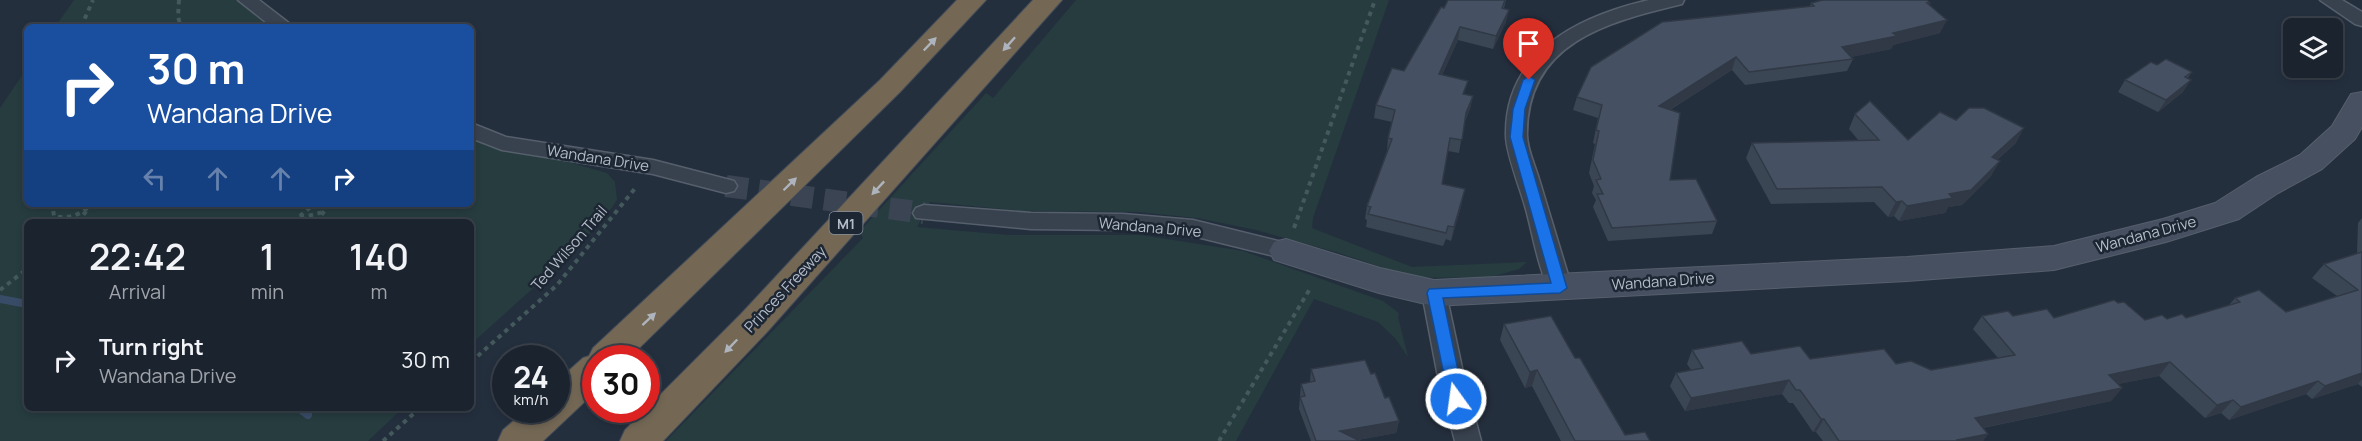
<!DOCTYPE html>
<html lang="en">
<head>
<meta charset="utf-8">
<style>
	body { margin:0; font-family:Manrope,sans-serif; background:#282f3a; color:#f1f3f6; height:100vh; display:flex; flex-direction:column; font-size:22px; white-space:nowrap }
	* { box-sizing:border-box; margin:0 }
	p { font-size:20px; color:#a0a4aa }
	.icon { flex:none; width:33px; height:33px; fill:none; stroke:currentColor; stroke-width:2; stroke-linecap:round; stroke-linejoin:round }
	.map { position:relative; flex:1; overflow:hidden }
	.sheet { position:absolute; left:24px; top:219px; width:450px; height:192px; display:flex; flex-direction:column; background:#1b232e; border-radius:9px; box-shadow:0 3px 9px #0003,0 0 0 2px #39404a }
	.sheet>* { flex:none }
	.top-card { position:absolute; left:24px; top:24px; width:450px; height:183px; border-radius:9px; box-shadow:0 3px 9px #0003,0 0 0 2px #39404a; background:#1a4fa0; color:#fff; overflow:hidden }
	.tools { position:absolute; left:2283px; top:18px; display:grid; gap:12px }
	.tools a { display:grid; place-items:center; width:60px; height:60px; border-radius:9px; background:#1b232e; box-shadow:0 3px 9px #0003,0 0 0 2px #39404a; font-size:30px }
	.speed { position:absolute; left:492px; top:345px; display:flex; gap:12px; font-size:30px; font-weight:700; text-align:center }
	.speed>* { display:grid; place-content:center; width:78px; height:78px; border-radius:50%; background:#1b232e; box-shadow:0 3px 9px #0003,0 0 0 2px #39404a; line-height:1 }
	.speed small { font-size:15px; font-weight:400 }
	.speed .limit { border:9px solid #d22; background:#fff; color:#111 }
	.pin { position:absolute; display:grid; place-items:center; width:51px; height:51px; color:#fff; margin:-62px -26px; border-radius:50% 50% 50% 0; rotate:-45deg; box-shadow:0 0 6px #0007 }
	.pin .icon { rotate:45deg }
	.me { position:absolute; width:66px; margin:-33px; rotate:346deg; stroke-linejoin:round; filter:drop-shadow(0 0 4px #0008) }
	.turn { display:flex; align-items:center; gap:21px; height:126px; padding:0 24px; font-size:27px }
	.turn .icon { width:78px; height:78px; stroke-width:2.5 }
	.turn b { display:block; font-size:42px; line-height:51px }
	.lanes { display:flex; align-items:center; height:57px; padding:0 24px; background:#0003; justify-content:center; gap:30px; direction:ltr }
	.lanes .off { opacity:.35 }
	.eta { display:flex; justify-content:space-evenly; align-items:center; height:102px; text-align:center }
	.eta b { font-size:36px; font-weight:600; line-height:42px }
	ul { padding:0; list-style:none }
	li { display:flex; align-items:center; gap:18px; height:78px; padding:0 24px }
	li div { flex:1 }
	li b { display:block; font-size:22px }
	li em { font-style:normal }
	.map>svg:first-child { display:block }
	.green { fill:#263c3f }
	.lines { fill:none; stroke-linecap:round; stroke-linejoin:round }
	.stream { stroke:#394c67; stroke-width:8 }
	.street-tunnel { stroke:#3a4453; stroke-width:22; stroke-dasharray:22 11; stroke-linecap:butt }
	.street-casing { stroke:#565f6c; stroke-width:3 }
	.secondary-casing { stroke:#565f6c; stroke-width:2 }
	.highway-casing { stroke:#434c59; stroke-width:2 }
	.path { stroke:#44595c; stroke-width:4; stroke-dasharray:4.5 4.5; stroke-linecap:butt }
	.street { fill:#38414e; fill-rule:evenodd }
	.secondary { fill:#465061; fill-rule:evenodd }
	.highway { fill:#746855; fill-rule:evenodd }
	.wall { fill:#3b4654 }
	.shaded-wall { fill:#303945 }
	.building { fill:#455162; stroke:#303945; stroke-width:1.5 }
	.oneway { fill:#aeb4bd }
	.route { fill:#1a73e8; stroke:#114b97; stroke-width:1.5 }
	.labels { text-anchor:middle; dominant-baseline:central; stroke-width:5; stroke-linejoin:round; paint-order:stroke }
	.shield { fill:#1d2633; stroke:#878f9c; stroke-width:1.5 }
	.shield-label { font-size:14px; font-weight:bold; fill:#b4bcc9 }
	.street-label { font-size:15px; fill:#b4bcc9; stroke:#1d2633 }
</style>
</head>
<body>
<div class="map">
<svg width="2362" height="441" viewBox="0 0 2362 441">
	<rect width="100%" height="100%" fill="#242f3e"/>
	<!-- green -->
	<g class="green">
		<path d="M74,0H240L273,27H55Z"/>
		<path d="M1076,0H1389L1313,218L1312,228L1412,267L1527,262L1519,269L1491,277L1413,278L1339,253L1256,230L1197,218L1138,212L1023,211L930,202L917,227L1009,235H1141L1243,251L1383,301L1399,313L1398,317L1408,357L1395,338L1378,322L1314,299L1236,441H666L863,238L859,232L986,93L993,98Z"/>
		<path d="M27,68V204H471V129L554,158L607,173L615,182L617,200L606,216L560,264L471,344V222H27V408H403L368,441H0V108Z"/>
	</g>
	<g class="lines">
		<!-- stream -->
		<g class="stream">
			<path d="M0,299L27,304"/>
			<path d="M299,408L308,415"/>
		</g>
		<!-- street-tunnel -->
		<path class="street-tunnel" d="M726,186L924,213"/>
		<!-- street casing -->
		<g class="street-casing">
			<g id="street">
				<path d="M238,0H259L294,27H272Z"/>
				<path d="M1649,0H1684L1682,4C1608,22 1526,42 1527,135C1527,149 1535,165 1539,179C1550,215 1561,252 1572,288L1568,294L1560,297L1552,294C1538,271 1533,233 1525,206C1520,188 1506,153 1506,136C1504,52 1579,16 1649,0Z"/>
				<path d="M2320,0H2342L2362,12V26L2355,24Z"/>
				<path d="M471,123L506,137L653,160L734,181L737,186L734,191L726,193L653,174L502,150L471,138Z"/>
				<path d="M924,205L1031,213L1123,214L1193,220L1294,245L1298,251L1294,257L1286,259L1193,236L1123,230L1031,229L916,218L913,213L916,208Z"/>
				<path d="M1434,284L1442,287L1446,293L1464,377L1481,441H1455L1438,377L1422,293L1426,287Z"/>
			</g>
		</g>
		<!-- secondary casing -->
		<g class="secondary-casing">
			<path id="secondary" d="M2362,92V127L2355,139L2322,169L2278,193L2239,219L2166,242L2054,270L1907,281L1434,306L1379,293L1274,260L1269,251L1274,242L1286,239L1380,268L1434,280L1907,257L2054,246L2163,219L2215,203L2256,177L2300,155L2332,126L2351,94Z"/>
		</g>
		<!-- highway casing -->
		<g class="highway-casing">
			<g id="highway">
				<path d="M957,0H986L900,92L629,358H596V391L543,441H498L503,430L526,410H556V382L583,358L589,356L593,348L880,80Z"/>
				<path d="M1033,0H1062L767,332L663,441H620L625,430L741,314Z"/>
			</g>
		</g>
		<!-- path -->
		<g class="path">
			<path d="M179,0L178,17L181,27"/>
			<path d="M81,27L93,0"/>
			<path d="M58,204L53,209L54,216C69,219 81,215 92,204"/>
			<path d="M300,218L323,212"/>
			<path d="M78,222L87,210"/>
			<path d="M293,222L314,204"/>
			<path d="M316,222L330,204"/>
			<path d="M1294,228L1375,0"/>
			<path d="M0,290L27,269"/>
			<path d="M471,362L557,285L637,186"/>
			<path d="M383,441L420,408"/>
			<path d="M1219,441L1311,287"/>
		</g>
		<!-- street -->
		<use href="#street" class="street"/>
		<!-- secondary -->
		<use href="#secondary" class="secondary"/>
		<!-- highway -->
		<use href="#highway" class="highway"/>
	</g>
	<!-- wall -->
	<g class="wall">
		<path d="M1506,0L1504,8L1506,22L1493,49L1458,40L1442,75L1465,94L1473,96L1470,109L1464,124L1459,153L1448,151L1442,184L1462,203L1451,241L1446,239L1443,246L1366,227L1367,220L1365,219L1367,206L1387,151L1388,138L1392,122L1374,118L1376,105L1404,71L1444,8Z"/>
		<path d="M1811,3H1930L1929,5L1940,33L1893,45L1891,49L1851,57L1853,59L1847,71L1745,85L1732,70L1670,110V180L1717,221L1712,234L1608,241L1593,207L1596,200L1592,193L1594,186L1589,173L1595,144L1593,143L1598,118L1573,110L1577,97L1810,6Z"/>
		<path d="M2157,65L2192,72L2187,79L2183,92L2158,112L2118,92L2125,80Z"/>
		<path d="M1855,114L1908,140L1956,120L2016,143L1997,160L1991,176L1962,205L1948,207L1945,213L1899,221L1894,216L1888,217L1874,202L1771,204L1746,158L1752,143L1859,141L1849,129Z"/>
		<path d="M2362,218V387L2358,384L2312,399L2306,394L2229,420L2221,413L2205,418L2159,376L2118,384L2122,388L2111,401L1983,428L1988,434L1983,441H1823L1816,432H1813L1793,403H1789L1782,394L1685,411L1670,386L1676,373L1691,370L1687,364L1692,350L1810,359L1896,364L1931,370L1998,358L1973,329L1982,316H2013L2054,318L2118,303L2145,320L2186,318L2229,305L2235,298L2286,312L2337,296L2312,278L2324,264L2357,254L2358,223Z"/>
		<path d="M1504,324L1575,358L1625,435L1650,441H1561L1532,386L1525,388L1500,340Z"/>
		<path d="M1311,369L1371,374L1399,421L1396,433L1358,440L1360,441H1311L1299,409L1301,384L1310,382Z"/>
	</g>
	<!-- shaded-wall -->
	<g class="shaded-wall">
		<path d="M1509,10L1506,22L1493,49L1496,36Z"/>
		<path d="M1947,20L1940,33L1893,45L1891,49L1836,60L1842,47Z"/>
		<path d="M1460,27L1458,40L1436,87L1439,74Z"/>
		<path d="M1736,57L1732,70L1655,119L1659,106Z"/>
		<path d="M2191,80L2183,92L2158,112L2166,100Z"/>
		<path d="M1473,96L1470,109L1463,126L1466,113Z"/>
		<path d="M2024,128L2016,143L1983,172L1992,157Z"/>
		<path d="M2000,161L1991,176L1962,205L1948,207L1945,213L1899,221L1907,206Z"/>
		<path d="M1465,189L1462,203L1451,241L1454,227Z"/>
		<path d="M1902,201L1894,216L1888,217L1896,202Z"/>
		<path d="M2170,362L2159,376L2099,388L2109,375Z"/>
		<path d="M1537,370L1532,386L1525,388L1530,372Z"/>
		<path d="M2362,373V379L2358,384L2312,399L2325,386Z"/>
		<path d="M1789,380L1782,394L1685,411L1691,398Z"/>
		<path d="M2318,381L2306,394L2229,420L2241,407Z"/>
		<path d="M2122,388L2111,401L1966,431L1975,418Z"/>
		<path d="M2233,400L2221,413L2205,418L2217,405Z"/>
		<path d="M1821,419H1824L1816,432H1813Z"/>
		<path d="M1399,421L1396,433L1351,441L1340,431Z"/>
		<path d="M1988,434L1983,441H1956L1957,440Z"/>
	</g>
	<!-- building -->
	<g class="building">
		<path d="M1448,0H1505L1502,8L1509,10L1496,36L1460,27L1439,74L1468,81L1463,94L1473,96L1466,113L1462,140L1450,138L1442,184L1465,189L1454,227L1448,226L1446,233L1368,214L1371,207L1367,206L1392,139L1388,138L1395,110L1376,105L1392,68L1404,71L1441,7L1444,8Z"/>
		<path d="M1823,0H1927L1930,3H1927L1947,20L1893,33L1897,36L1842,47L1853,59L1749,72L1736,57L1659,106L1680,113L1670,180L1696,179L1717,221L1612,228L1597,194H1603L1596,180L1601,179L1593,160L1599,131L1596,130L1602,105L1577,97L1591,67L1662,22L1814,6L1811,3Z"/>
		<path d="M2166,59L2192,72L2185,77L2191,80L2166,100L2125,80L2151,62L2157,65Z"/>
		<path d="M1870,101L1908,140L1940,112L1956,120L1969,108H1984L2024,128L1992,157L2000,161L1971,190L1949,194L1953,198L1907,206L1902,201L1896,202L1882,187L1777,189L1752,143L1879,140L1855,114Z"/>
		<path d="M2362,252V373L2325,386L2318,381L2241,407L2233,400L2217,405L2170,362L2109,375L2122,388L1975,418L1988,434L1957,440L1958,441H1839L1824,419H1821L1800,390H1796L1789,380L1691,398L1676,373L1703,368L1692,350L1742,341L1751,354L1800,346L1810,359L1884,349L1896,364L1911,361L1931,370L2015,355L1982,316L2008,311L2013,316L2047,309L2054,318L2114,300L2118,303L2124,302L2145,320L2162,315L2167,319L2182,314L2186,318L2240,302L2235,298L2259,290L2286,312L2358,290L2324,264Z"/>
		<path d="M1551,316L1575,358H1580L1625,435L1645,432L1650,441H1575L1537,370L1530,372L1504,324Z"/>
		<path d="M1365,360L1371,374L1375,373L1385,398L1389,397L1399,421L1340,431L1360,441H1316L1300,397L1305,396L1301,384L1315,381L1311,369Z"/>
	</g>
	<!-- one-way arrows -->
	<defs><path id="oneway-solid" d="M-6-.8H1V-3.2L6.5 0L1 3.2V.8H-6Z" transform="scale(1.5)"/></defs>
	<g class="oneway">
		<use href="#oneway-solid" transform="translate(930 44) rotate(-46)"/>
		<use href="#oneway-solid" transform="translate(1009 44) rotate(132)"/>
		<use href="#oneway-solid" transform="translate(790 184) rotate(-44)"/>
		<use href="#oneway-solid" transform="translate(878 188) rotate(133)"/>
		<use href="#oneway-solid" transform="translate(649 319) rotate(-43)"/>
		<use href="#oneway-solid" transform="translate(731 346) rotate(134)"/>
	</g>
	<!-- route -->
	<path class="route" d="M1529,76L1535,80L1525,109L1523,137L1567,288L1560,293L1443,298L1464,399L1462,403L1456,405L1451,403L1449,399L1427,293L1429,289L1551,283L1510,137L1513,109L1523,80Z"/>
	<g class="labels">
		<!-- shield labels -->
		<rect class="shield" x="829.5" y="212" width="33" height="22" rx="4.5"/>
		<g class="shield-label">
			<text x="846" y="223">M1</text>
		</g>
		<!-- street labels -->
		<g class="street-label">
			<text transform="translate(598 158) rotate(9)">Wandana Drive</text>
			<text transform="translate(1150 227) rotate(5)">Wandana Drive</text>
			<text transform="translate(2146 234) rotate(-15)">Wandana Drive</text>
			<text transform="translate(569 248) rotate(-49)">Ted Wilson Trail</text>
			<text transform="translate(1663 281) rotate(-4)">Wandana Drive</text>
			<text transform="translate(785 289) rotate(-47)">Princes Freeway</text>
		</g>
	</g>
</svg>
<div class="tools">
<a><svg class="icon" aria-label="layers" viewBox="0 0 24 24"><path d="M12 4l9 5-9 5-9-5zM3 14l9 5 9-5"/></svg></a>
</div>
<div class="speed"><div>24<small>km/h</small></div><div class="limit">30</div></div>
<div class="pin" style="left:1529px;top:80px;background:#d93025"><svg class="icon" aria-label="arrive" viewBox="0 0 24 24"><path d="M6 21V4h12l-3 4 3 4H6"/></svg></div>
<svg class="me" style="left:1456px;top:399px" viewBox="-20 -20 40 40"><circle r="17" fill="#1a73e8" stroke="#fff" stroke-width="3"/><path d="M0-11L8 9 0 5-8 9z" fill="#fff"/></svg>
<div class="top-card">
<div class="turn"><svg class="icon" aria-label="right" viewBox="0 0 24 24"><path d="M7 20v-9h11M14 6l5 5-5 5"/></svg><div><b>30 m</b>Wandana Drive</div></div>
<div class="lanes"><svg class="icon off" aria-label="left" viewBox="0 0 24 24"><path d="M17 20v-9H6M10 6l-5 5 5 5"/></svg><svg class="icon off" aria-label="ahead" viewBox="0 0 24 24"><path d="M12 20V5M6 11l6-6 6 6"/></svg><svg class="icon off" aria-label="ahead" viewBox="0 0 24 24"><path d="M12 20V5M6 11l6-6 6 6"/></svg><svg class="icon" aria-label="right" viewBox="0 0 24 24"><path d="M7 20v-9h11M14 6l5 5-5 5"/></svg></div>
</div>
<section class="sheet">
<div class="eta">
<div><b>22:42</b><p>Arrival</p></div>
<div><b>1</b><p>min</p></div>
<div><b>140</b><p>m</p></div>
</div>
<ul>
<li><svg class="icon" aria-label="right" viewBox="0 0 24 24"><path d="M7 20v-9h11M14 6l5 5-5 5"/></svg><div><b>Turn right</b><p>Wandana Drive</p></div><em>30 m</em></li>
</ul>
</section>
</div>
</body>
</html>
